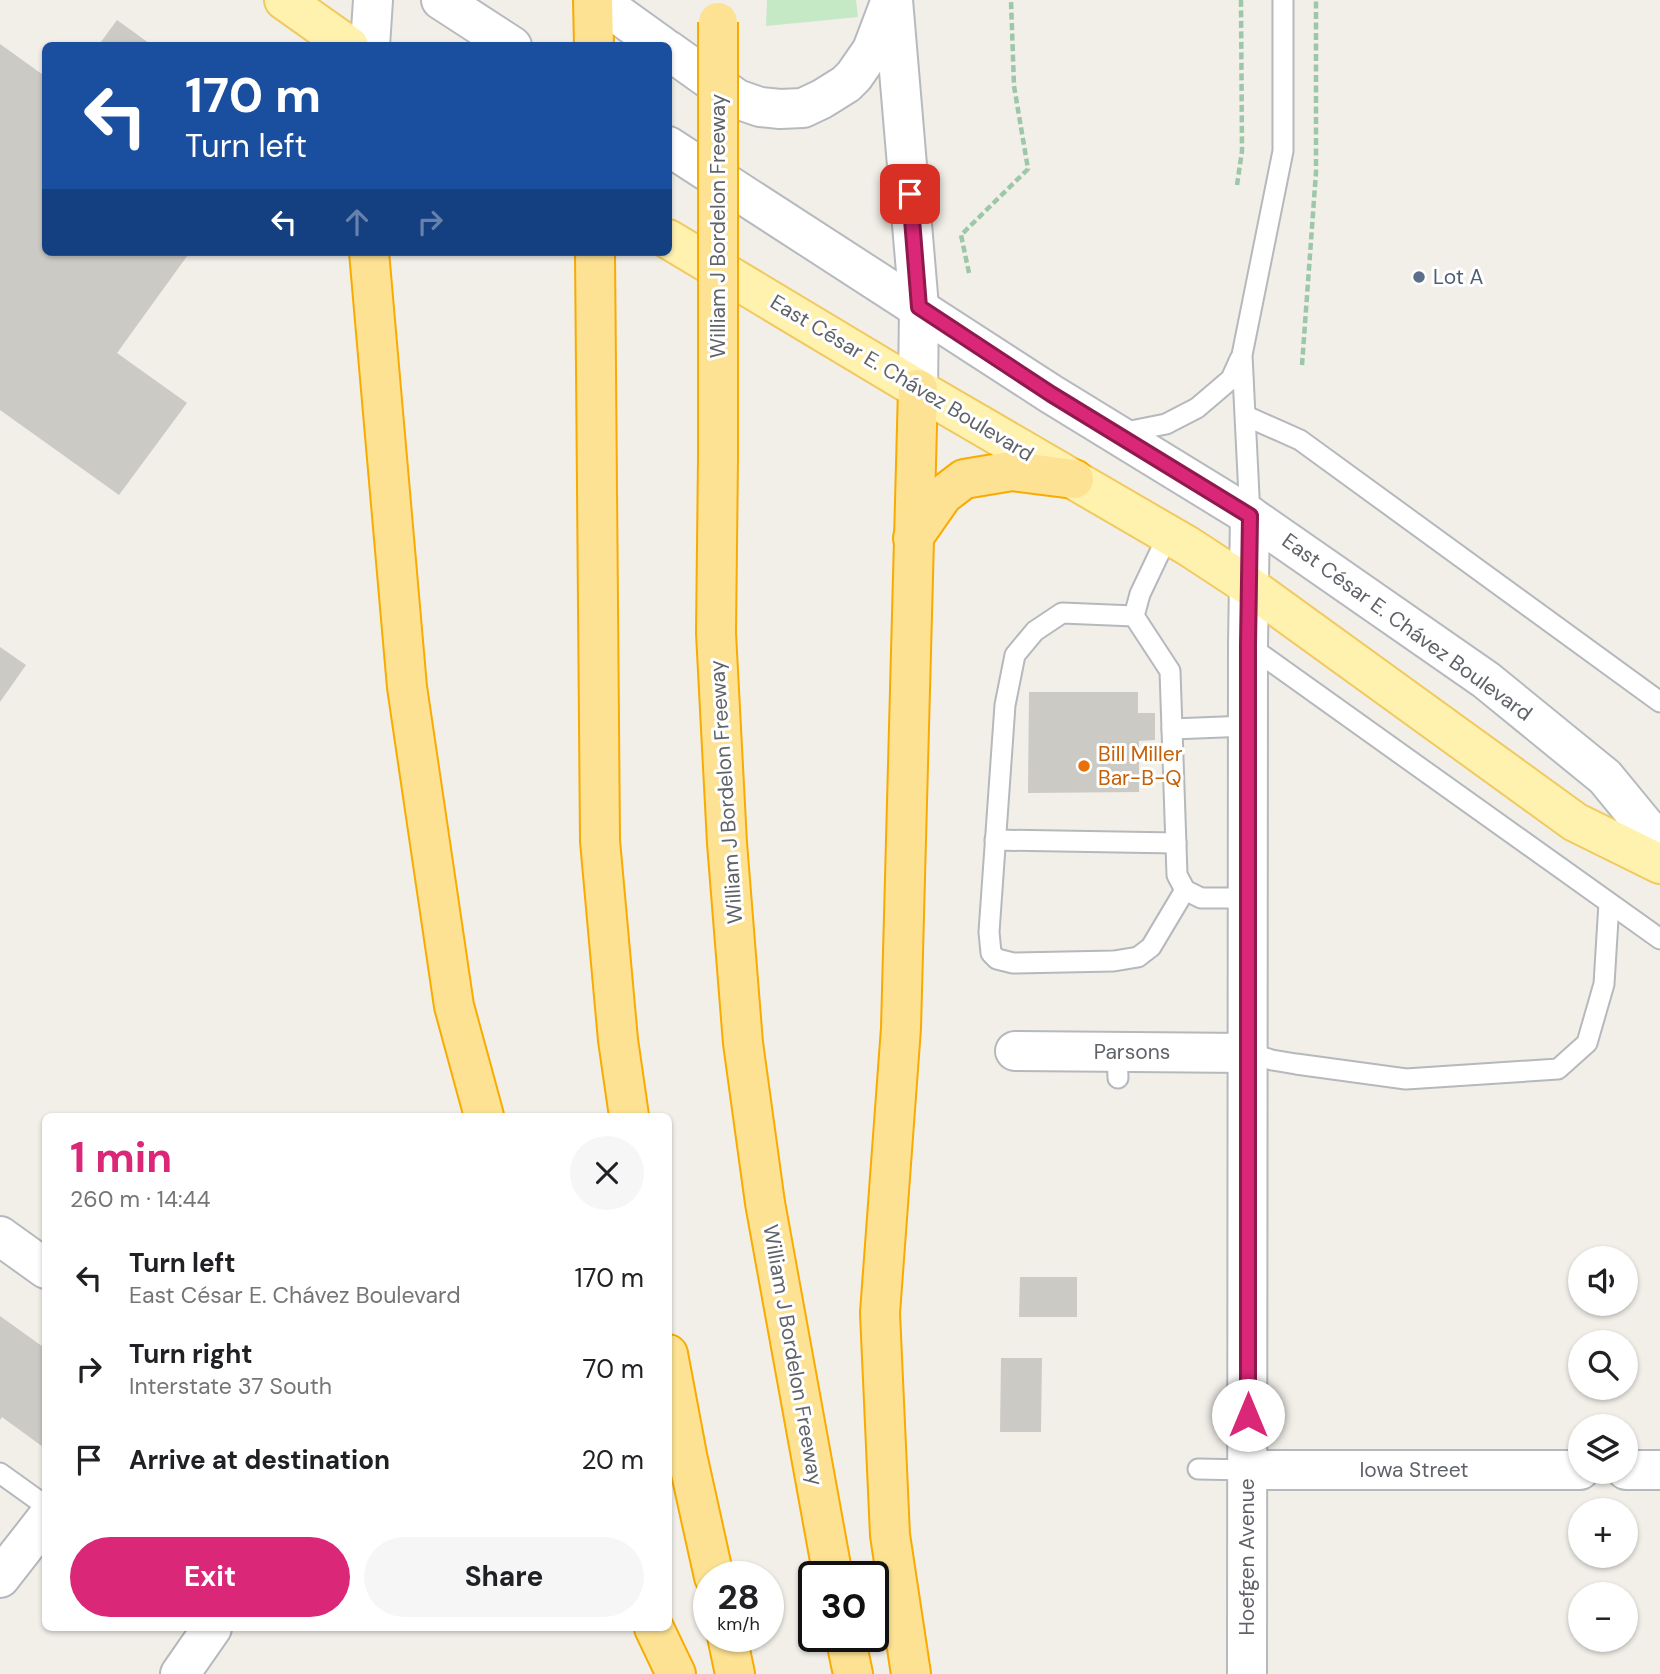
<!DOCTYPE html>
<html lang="en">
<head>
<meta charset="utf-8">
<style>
	body { margin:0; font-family:"DM Sans",sans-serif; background:#f6f6f6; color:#202124; height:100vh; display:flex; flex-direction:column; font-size:26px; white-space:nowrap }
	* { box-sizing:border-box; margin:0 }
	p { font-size:23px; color:#757577 }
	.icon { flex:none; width:38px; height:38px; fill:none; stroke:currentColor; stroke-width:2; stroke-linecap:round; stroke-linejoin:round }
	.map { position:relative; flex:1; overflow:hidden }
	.sheet { position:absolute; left:42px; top:1113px; width:630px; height:518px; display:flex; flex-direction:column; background:#fff; border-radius:10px; box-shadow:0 2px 5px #0004 }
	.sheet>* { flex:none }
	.hud { position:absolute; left:42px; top:42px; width:630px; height:214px; border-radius:10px; box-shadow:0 2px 5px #0004; background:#1a4fa0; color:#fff; overflow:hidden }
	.fabs { position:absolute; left:1568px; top:1246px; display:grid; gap:14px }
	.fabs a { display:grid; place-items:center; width:70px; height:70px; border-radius:50%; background:#fff; box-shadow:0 2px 5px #0004; font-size:35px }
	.speed { position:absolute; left:693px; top:1561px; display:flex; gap:14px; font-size:35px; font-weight:700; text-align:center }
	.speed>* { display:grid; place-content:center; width:91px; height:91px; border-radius:50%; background:#fff; box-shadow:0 2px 5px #0004; line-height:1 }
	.speed small { font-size:18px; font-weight:400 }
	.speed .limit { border:4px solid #111; border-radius:10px; background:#fff; color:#111 }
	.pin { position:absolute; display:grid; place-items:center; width:60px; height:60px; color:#fff; margin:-30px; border-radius:14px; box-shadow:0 4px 10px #0006 }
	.me { position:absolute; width:77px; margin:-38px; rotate:0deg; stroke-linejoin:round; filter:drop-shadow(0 0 5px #0008) }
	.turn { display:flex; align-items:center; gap:24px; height:147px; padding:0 28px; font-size:32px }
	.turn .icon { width:91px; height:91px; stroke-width:2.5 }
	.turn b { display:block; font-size:49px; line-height:60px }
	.lanes { display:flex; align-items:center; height:66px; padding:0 28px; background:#0003; justify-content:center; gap:35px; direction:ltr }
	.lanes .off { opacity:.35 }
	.round { display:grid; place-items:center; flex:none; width:74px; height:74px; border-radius:37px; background:#f6f6f6 }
	.summary { display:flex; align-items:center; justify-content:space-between; height:119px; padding:0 28px }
	h1 { font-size:42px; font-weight:700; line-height:52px; color:#db2777 }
	.cta { display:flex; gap:14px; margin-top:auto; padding:14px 28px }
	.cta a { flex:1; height:80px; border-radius:42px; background:#db2777; color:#fff; font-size:28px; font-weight:700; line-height:80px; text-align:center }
	.cta a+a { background:#f6f6f6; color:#202124 }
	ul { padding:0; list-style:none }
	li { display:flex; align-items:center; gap:21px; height:91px; padding:0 28px }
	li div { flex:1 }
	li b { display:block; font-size:26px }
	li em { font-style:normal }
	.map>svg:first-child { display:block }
	.green { fill:#c5e8c5 }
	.building { fill:#cccac5 }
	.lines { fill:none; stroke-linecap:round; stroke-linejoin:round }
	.lane-casing { stroke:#b5b8bc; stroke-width:23 }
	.street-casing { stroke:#b5b8bc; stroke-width:42 }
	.secondary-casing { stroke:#b6babf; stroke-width:42 }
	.primary-casing { stroke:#f2c960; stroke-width:42 }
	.highway-casing { stroke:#f9ab00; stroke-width:42 }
	.path { stroke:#9cc7a9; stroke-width:4.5; stroke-dasharray:7 3.5; stroke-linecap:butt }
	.lane { stroke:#fff; stroke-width:19 }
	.street { stroke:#fff; stroke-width:38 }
	.secondary { stroke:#fff; stroke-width:38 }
	.primary { stroke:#fff2af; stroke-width:38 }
	.highway { stroke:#fde293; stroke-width:38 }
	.highway-bridge-casing { stroke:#f9ab00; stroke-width:42; stroke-linecap:butt }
	.highway-bridge { stroke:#fde293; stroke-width:38 }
	.route-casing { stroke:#8e194d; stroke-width:18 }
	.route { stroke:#db2777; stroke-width:12 }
	.service-dot { fill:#5c6f8a; stroke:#fff; stroke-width:2.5 }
	.food-dot { fill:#e8710a; stroke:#fff; stroke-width:2.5 }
	.labels { text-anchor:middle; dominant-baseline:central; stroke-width:6; stroke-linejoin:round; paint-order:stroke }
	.street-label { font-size:21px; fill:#5f6368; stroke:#fff }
	.service-label { font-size:21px; fill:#4e5e75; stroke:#fff; text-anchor:start }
	.food-label { font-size:21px; fill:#c56008; stroke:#fff; text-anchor:start }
</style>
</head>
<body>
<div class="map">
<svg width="1660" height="1674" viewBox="0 0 1660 1674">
	<rect width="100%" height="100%" fill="#f1efe8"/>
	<!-- green -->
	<path class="green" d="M767,0H856L858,17L766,26Z"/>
	<!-- building -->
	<g class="building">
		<path d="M117,20L153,46H98Z"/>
		<path d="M0,44L46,77V252H190L117,353L187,403L119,495L0,410Z"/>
		<path d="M0,647L26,665L0,702Z"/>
		<path d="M1029,692H1138V713H1155V740L1139,741V792L1028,793Z"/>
		<path d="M1020,1277H1077V1317H1019Z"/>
		<path d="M0,1316L46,1349V1444L43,1447L2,1417L0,1420Z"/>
		<path d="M1001,1358H1042L1041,1432H1000Z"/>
	</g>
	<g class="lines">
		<!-- lane casing -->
		<g class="lane-casing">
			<g id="lane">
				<path d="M1246,416L1300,440L1660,702"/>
				<path d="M1121,433L1166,424L1197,408L1231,379L1240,359"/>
				<path d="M1250,516L1242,355L1283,151V0"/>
				<path d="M1168,535L1140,594L1134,616L1170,671L1177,875L1185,890L1201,898H1248"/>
				<path d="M1134,616L1062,613L1035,631L1015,655L1005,705L989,932L991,953L997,959L1013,963L1114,961L1138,957L1151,947L1185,890"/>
				<path d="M1248,645L1660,939"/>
				<path d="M1172,729L1248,726"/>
				<path d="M995,840L1176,843"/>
				<path d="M1117,1052L1118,1078"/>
				<path d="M1248,1053L1272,1060L1296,1064L1406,1079L1558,1069L1587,1043L1604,984L1609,903"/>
				<path d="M1198,1469L1248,1470"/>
				<path d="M0,1473L46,1506"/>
			</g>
		</g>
		<!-- street casing -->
		<g class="street-casing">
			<g id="street">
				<path d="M1015,1051L1248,1053"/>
				<path d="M0,1236L46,1269"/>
				<path d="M1248,1470H1580"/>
				<path d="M1626,1470H1660"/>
				<path d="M0,1578L46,1519"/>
				<path d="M180,1674L212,1628"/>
				<path d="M1247,1674L1248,645L1250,516"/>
			</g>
		</g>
		<!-- secondary casing -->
		<g class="secondary-casing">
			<g id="secondary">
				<path d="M441,0L512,46"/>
				<path d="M598,0L662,46"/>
				<path d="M893,0L919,307L918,389"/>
				<path d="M370,46L373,0"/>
				<path d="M668,50L737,99L760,107L780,109L803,108L822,99L846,84L854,76L872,50L889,5"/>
				<path d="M668,146L1051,394L1250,516L1486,680L1605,777L1660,844"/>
			</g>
		</g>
		<!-- primary casing -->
		<g class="primary-casing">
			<g id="primary">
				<path d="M284,0L349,46"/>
				<path d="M668,239L918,389L1188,546L1249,586L1575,822L1660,864"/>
			</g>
		</g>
		<!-- highway casing -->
		<g class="highway-casing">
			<g id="highway">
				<path d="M593,0L594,46"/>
				<path d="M369,252L407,687L454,1006L484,1116"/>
				<path d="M595,252L600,841L618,1040L629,1116"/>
				<path d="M718,458L716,633L727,843L743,1043L765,1203L833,1577"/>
				<path d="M913,538L943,495L964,479L1012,471L1074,479"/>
				<path d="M668,1354L687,1455L714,1577"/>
				<path d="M654,1628L676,1674"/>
				<path d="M727,1636L735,1674"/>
				<path d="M845,1636L853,1674"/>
				<path d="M911,1674L890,1535L880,1313L901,1028L918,389"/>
			</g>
		</g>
		<!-- path -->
		<g class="path">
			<path d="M1237,185L1242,151L1241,0"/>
			<path d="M969,273L961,235L1028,169L1014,86L1011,0"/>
			<path d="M1302,365L1316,172V0"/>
		</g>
		<!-- lane -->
		<use href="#lane" class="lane"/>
		<!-- street -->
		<use href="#street" class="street"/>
		<!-- secondary -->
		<use href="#secondary" class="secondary"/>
		<!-- primary -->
		<use href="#primary" class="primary"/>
		<!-- highway -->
		<use href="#highway" class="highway"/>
		<!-- highway-bridge casing -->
		<g class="highway-bridge-casing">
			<path id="highway-bridge" d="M718,458V22"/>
		</g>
		<!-- highway-bridge -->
		<use href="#highway-bridge" class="highway-bridge"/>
	</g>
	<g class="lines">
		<!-- route casing -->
		<g class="route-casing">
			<path id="route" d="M910,194L919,307L1051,394L1250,516L1248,645V1415"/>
		</g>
		<!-- route -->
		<use href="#route" class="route"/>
	</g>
	<!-- markers -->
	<circle class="service-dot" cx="1419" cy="277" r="7"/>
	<circle class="food-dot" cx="1084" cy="766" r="7"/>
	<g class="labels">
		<!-- street labels -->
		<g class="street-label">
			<text transform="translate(718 226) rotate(-90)">William J Bordelon Freeway</text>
			<text transform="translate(902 378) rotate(31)">East César E. Chávez Boulevard</text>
			<text transform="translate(1407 627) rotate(36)">East César E. Chávez Boulevard</text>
			<text transform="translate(726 792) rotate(-94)">William J Bordelon Freeway</text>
			<text x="1132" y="1052">Parsons</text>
			<text transform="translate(793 1355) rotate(80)">William J Bordelon Freeway</text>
			<text x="1414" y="1470">Iowa Street</text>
			<text transform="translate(1247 1557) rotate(-90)">Hoefgen Avenue</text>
		</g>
		<!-- service labels -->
		<g class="service-label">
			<text x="1433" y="277">Lot A</text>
		</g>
		<!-- food labels -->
		<g class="food-label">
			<text x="1098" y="754">Bill Miller<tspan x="1098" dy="24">Bar-B-Q</tspan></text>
		</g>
	</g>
</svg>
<div class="fabs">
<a><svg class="icon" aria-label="sound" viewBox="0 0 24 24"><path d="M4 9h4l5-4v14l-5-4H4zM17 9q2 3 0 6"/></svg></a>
<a><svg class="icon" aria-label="search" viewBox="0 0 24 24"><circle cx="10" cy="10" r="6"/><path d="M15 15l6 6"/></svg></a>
<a><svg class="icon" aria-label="layers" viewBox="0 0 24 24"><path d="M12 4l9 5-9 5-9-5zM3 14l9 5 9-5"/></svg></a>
<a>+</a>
<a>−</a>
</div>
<div class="speed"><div>28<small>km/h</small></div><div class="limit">30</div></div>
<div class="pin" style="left:910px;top:194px;background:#d93025"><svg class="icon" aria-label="arrive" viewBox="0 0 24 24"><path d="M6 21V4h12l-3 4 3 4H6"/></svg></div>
<svg class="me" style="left:1248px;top:1415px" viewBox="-20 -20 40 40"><circle r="19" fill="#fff"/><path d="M0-13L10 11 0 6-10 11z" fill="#db2777"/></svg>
<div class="hud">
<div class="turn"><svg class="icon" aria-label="left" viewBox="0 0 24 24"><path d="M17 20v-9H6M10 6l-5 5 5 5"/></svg><div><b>170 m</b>Turn left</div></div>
<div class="lanes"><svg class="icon" aria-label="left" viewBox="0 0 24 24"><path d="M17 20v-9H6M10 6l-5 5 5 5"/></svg><svg class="icon off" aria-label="ahead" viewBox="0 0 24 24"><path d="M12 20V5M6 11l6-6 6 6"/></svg><svg class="icon off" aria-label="right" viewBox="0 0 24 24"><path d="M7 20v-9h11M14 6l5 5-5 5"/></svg></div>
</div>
<section class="sheet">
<div class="summary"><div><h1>1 min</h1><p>260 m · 14:44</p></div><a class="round"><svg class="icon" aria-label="close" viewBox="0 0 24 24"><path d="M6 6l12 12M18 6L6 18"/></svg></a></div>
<ul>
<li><svg class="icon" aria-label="left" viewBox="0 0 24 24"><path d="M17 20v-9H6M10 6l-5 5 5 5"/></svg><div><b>Turn left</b><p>East César E. Chávez Boulevard</p></div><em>170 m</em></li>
<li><svg class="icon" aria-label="right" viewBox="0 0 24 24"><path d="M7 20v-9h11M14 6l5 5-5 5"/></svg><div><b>Turn right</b><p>Interstate 37 South</p></div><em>70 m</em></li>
<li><svg class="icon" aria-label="arrive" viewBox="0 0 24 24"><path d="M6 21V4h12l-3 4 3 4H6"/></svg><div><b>Arrive at destination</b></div><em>20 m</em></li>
</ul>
<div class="cta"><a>Exit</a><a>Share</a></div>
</section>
</div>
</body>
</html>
